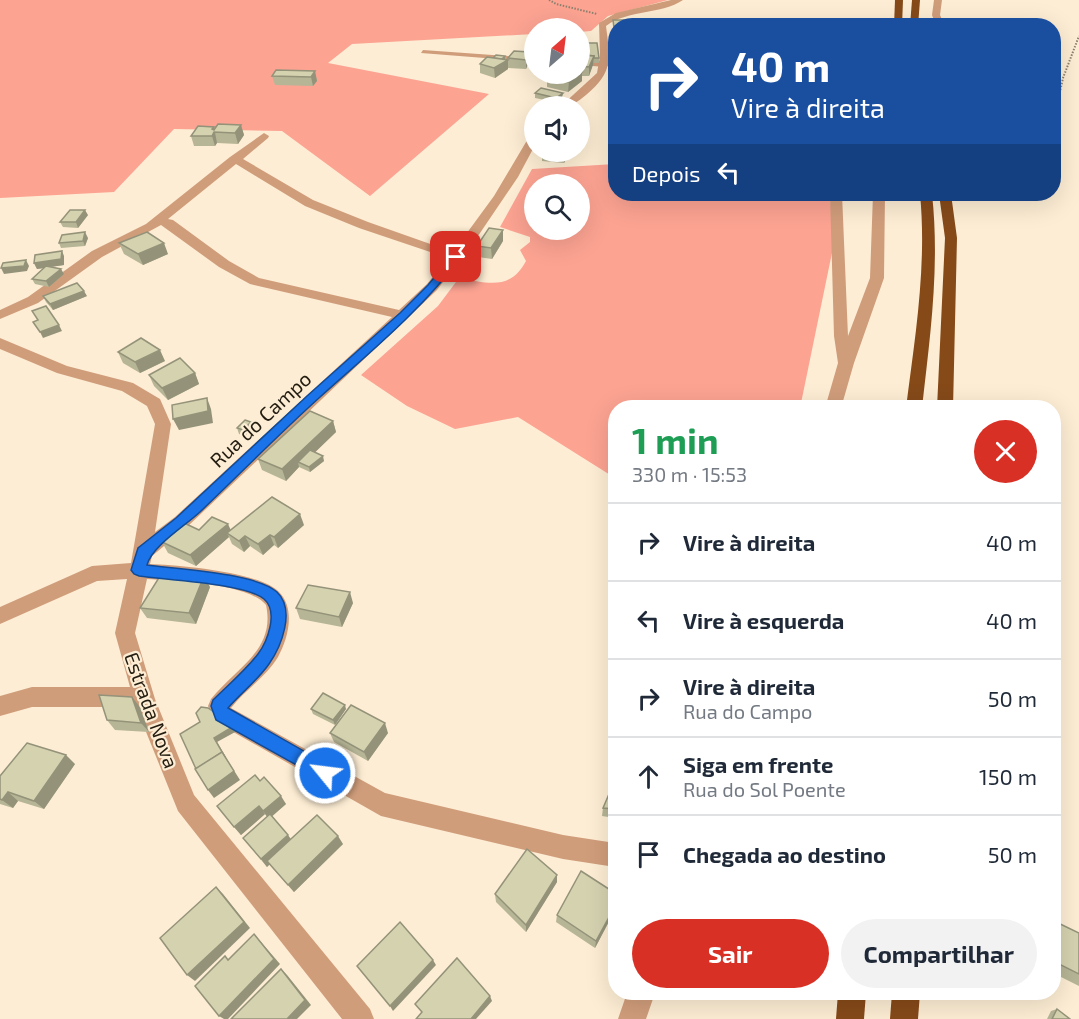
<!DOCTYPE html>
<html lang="pt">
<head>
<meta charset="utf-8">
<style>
	body { margin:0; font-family:"Exo 2",sans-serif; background:#f2f2f3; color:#1f2937; height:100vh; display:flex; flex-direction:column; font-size:22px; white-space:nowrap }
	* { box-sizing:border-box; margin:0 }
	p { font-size:20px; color:#747a83 }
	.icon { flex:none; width:33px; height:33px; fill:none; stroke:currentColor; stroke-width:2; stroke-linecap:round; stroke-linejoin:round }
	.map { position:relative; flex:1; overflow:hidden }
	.sheet { position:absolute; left:608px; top:400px; width:453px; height:600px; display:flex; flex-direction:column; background:#fff; border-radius:24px; box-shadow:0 6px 24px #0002 }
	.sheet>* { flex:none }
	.top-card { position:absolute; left:608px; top:18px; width:453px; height:183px; border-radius:24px; box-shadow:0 6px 24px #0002; background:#1a4fa0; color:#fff; overflow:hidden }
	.needle { width:39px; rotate:28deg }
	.controls { position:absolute; left:524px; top:18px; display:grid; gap:12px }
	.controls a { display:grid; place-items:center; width:66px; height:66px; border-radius:50%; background:#fff; box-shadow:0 6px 24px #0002; font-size:30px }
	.pin { position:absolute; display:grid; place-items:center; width:51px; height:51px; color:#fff; margin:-26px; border-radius:12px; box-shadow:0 3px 9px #0006 }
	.me { position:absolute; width:66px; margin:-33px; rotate:299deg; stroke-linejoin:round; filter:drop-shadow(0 0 4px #0008) }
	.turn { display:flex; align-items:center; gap:21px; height:126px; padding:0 24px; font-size:27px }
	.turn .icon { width:78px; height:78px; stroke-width:2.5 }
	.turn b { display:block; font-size:42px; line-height:51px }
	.then { display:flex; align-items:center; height:57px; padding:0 24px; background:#0003; gap:12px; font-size:22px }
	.round { display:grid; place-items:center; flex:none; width:63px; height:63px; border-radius:32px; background:#f2f2f3 }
	.headline { display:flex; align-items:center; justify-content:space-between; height:102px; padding:0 24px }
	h1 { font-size:36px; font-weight:700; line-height:45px; color:#1e9e55 }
	.primary-button { display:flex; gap:12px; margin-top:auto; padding:12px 24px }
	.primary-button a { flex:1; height:69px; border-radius:36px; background:#d93025; color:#fff; font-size:24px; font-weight:700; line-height:69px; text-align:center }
	.primary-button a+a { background:#f2f2f3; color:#1f2937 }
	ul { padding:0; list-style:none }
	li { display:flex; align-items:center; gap:18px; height:78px; padding:0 24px; border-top:2px solid #e0e1e3 }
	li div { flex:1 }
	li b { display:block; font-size:22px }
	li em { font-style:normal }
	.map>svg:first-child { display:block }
	.forest { fill:#fca392; fill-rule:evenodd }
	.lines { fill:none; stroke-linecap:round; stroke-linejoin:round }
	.path { stroke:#8c806e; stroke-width:2; stroke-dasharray:1.5 1.5; stroke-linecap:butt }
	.lane { fill:#d09d7b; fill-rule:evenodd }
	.street { fill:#d09d7b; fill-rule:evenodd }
	.highway { fill:#864a19; fill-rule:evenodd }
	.wall { fill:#b6b596 }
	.shaded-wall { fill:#94937a }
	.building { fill:#d4d2af; stroke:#94937a; stroke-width:1.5 }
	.route { fill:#1a73e8; stroke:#114b97; stroke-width:1.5 }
	.labels { text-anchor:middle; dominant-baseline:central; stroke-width:4.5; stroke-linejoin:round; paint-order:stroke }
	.street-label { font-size:20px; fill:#231c10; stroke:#fdedd4 }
</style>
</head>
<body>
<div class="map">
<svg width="1079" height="1019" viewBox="0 0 1079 1019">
	<rect width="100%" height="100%" fill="#fdedd4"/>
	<!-- forest -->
	<g class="forest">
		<path d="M0,0H668L608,16L591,31L579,32V28H534V34L352,44L328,63L489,94L370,196L282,131L174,129L114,192L0,198Z"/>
		<path d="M615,164V194H830L834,243L800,408H615V478L518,417L455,429L407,406L361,375L438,306L459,278C488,283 510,291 526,261L520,250L530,242V237L500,227L532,169ZM534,184H579V230H534Z"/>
	</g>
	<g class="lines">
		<!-- path -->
		<g class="path">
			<path d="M549,0L556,4L597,14"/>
			<path d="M953,20L959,26"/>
			<path d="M1053,109L1057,105L1063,78L1079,36"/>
		</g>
		<!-- lane -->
		<g class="lane">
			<path d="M423,50L534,58V62L421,53Z"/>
			<path d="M579,61L606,63L609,65L606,67L579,65Z"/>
		</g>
		<!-- street -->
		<g class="street">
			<path d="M671,0H683C661,15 629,9 606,26C610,58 614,72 586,95C577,102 573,106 561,106L597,73L600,56L599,23L616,13Z"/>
			<path d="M934,0H942L940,15L945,26H936L932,15Z"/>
			<path d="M264,133L269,136L268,138L243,159L313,200L368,222L453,252L494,196L529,137L534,134V147L518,177L478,236L437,290L187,527L152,556L150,564C178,565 260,572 279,592C296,609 288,639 278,657C266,677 245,690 231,708L385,793L563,835L615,843V867L563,859L381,816L214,721L208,706L211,699C235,669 276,650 266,605C248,583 175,581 147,579L135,633L155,699L194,795L370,1009L374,1019H342L178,811L136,707H32L0,716V696L32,687H130L115,633L127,579L97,581L0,624V607L92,566L131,563L155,424L147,406L122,391L57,373L0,349V338L67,366L133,383L160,399L171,424L155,532L175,517L392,317L250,284L219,267L161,225L102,257L38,303L0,319V310L28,297L92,251L146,224L230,157ZM236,164L305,206L359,228L448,258L427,284L399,310L259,278L229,261L173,220L168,219Z"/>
			<path d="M830,194H842L848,336L870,278L873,194H885L884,278L854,363L841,408H825L838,363L834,336Z"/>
			<path d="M627,993H655L646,1019H618Z"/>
		</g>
		<!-- highway -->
		<g class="highway">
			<path d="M895,0H903L902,26H894Z"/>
			<path d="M912,0H920L918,26H910Z"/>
			<path d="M920,194H932C940,266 930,337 922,408H906C915,337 927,266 920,194Z"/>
			<path d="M939,194H951L957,238L953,408H937L945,238Z"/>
			<path d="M838,993H866L864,1019H836Z"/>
			<path d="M892,993H920L918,1019H890Z"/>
		</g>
	</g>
	<!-- wall -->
	<g class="wall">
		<path d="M613,20L615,26V45V37L613,29Z"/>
		<path d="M529,52V61L526,69L508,68V58Z"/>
		<path d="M579,55L599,58V63H593L589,76H582V81L568,92L547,87V77L579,74Z"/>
		<path d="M505,56L508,69L495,78L480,73V64L493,58Z"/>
		<path d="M315,71L317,81L313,86L275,85L272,76Z"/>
		<path d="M535,93H563L562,97L556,102L535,98Z"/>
		<path d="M241,125L244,135L238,144L217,143L215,146H194L191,136L214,129Z"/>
		<path d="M542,152H568V155L564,163L542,161Z"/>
		<path d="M88,215L78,228L63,227L60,222Z"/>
		<path d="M88,238L85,246L61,248L59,243Z"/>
		<path d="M503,241L492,259L478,257L477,246Z"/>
		<path d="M119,243L168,254L143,265L124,254Z"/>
		<path d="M64,256V265L50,267L64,274L49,287L35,284L32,279L45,268L37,269L34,263Z"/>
		<path d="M43,296H87L53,310L46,302Z"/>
		<path d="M118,352L165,361L140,373L123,363Z"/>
		<path d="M195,373L199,384L168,400L154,386L149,375Z"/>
		<path d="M333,421L336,432L315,452L324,461L310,472L299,467L286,481L262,470L258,459Z"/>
		<path d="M237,428H253L245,436L239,434Z"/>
		<path d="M304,525L278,548L274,545L263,555L250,546L244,552L232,544L229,537L196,566L168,553L162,542L199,530L231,531Z"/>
		<path d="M210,587L196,624L147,618L140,608Z"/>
		<path d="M353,603L342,627L300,619L296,608Z"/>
		<path d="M140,707L149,732L115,730L107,720Z"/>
		<path d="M311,709H346L335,725L313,714Z"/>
		<path d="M330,733H388L368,761L334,742Z"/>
		<path d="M75,764L44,809L18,801L13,808L0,804V776Z"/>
		<path d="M615,780V818L602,816L603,808Z"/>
		<path d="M260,781L286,804L272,816L291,839L343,844L294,892L269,864L267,867L243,838L267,817L265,814L241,835L217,806Z"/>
		<path d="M557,875V882L526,932L496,902L495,894Z"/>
		<path d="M615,893V910L595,948L556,922L557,915Z"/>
		<path d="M1054,921L1079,933V986L1053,973V922Z"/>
		<path d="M1057,1009L1070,1019H1047L1051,1011Z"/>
	</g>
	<!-- shaded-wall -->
	<g class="shaded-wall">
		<path d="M529,52V61L526,69V60Z"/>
		<path d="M505,56V60H508V69L495,78L494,68Z"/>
		<path d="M594,56L593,65L589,76V67Z"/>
		<path d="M315,71L317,81L313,86L311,77Z"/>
		<path d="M582,72V81L568,92L569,82Z"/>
		<path d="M563,93L562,97L556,102V98Z"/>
		<path d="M241,125L244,135L238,144L235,133Z"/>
		<path d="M214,127L217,143L215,146L212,136V129Z"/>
		<path d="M565,152H568V155L564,163Z"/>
		<path d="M85,210L88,215L78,228L76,222Z"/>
		<path d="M503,230V241L492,259L491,248Z"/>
		<path d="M85,232L88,238L85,246L83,241Z"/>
		<path d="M164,243L168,254L143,265L138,254Z"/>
		<path d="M62,251L64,256V265L37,269L34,263Z"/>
		<path d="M26,260L29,266L27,271L4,274L1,268Z"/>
		<path d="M61,269L64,274L49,287L46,281Z"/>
		<path d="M84,291L87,296L53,310L50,304Z"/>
		<path d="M59,325L62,331L43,338L40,332Z"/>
		<path d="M160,350L165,361L140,373L135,362Z"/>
		<path d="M195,373L199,384L168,400L162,388Z"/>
		<path d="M207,398L211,409L213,423L179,430L173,419Z"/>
		<path d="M333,421L336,432L303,464L298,462L299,467L286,481L282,469Z"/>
		<path d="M251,422L253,428L245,436L243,430Z"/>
		<path d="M323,456L324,461L310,472L309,467Z"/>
		<path d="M300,514L304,525L278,548L274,537Z"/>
		<path d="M228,524L233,535L227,533L229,537L196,566L190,555Z"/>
		<path d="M270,535L274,545L263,555L258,544Z"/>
		<path d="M245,536L250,546L244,552L239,541Z"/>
		<path d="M204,576L210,587L196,624L189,613Z"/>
		<path d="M350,592L353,603L342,627L339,617Z"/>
		<path d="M132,697L140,707L149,732L141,723Z"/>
		<path d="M345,705L346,709L335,725L333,720Z"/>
		<path d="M385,723L388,733L368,761L364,752Z"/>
		<path d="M234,726L237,731L217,742L228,761L240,780L214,798L208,790L214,738Z"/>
		<path d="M66,755L75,764L44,809L34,801Z"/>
		<path d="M8,792L18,801L13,808L2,800Z"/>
		<path d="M281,796L286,804L269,819L263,811Z"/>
		<path d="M259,806L265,814L241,835L234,827Z"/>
		<path d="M288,835L293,843L267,867L261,859Z"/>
		<path d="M338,836L343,844L294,892L288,885Z"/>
		<path d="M557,875V882L526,932V925Z"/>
		<path d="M216,887L223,894L250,928L195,981L187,975Z"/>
		<path d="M615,906V910L595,948L596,941Z"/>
		<path d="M254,934L280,964L228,1019H224L219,1016Z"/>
		<path d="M433,960L436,965L393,1011L390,1006Z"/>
		<path d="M281,969L287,975L311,1005L297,1019H287Z"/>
		<path d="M490,996L492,1001L476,1019H471Z"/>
	</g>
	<!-- building -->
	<g class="building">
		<path d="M613,20H632L633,26H615L614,28Z"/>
		<path d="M585,43H597L599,58H594V56L586,55Z"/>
		<path d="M514,51L529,52L526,60L508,58Z"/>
		<path d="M496,55L505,56L502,59L493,58Z"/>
		<path d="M579,55L594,56L589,67L579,66Z"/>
		<path d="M487,57L508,60L494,68L480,64Z"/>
		<path d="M276,70L315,71L311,77L272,76Z"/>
		<path d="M579,71L582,72L569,82L547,77L552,74H579Z"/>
		<path d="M541,88L563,93L556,98L535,93Z"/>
		<path d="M218,124L241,125L235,133L214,132L212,136H191L198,126L214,127L212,129L214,130Z"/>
		<path d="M550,152H565V153Z"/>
		<path d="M70,210H85L76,222H60Z"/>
		<path d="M489,228L503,230L491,248L477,246Z"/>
		<path d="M85,232L83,241L59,243L62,235Z"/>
		<path d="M147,232L164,243L138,254L119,243Z"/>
		<path d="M62,251L61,259L34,263L35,255Z"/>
		<path d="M26,260L24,266L1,268L3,263Z"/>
		<path d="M46,266L61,269L46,281L32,279Z"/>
		<path d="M77,283L84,291L50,304L43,296Z"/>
		<path d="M46,306L59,325L40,332L33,322L38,320L32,311Z"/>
		<path d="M141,338L160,350L135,362L118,352Z"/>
		<path d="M180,358L195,373L162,388L149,375Z"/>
		<path d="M207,398L208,411L173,419L172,405Z"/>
		<path d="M310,411L333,421L282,469L258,459Z"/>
		<path d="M245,420L251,422L243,430L237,428Z"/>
		<path d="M310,450L323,456L309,467L298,462Z"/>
		<path d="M272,497L300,514L274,537L270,535L258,544L245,536L239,541L227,533Z"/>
		<path d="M212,517L228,524L190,555L162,542L182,522L199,530Z"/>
		<path d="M165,568L204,576L189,613L140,608Z"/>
		<path d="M308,585L350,592L339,617L296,608Z"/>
		<path d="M323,693L345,705L333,720L311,709Z"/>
		<path d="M99,695L132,697L141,723L107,720Z"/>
		<path d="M351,705L385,723L364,752L330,733Z"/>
		<path d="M201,707L208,708L234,726L214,738L225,757L222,752L196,769L180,734L200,722L196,713Z"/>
		<path d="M27,743L66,755L34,801L8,792L2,800L0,799V776Z"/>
		<path d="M222,752L234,771L208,790L195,769Z"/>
		<path d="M255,775L260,781L264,777L281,796L263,811L259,806L234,827L217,806Z"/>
		<path d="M615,780V809L603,808Z"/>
		<path d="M270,814L288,835L261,859L243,838Z"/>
		<path d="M317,815L338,836L288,885L267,861Z"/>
		<path d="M527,849L557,875L526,925L495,894Z"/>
		<path d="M581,871L615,893V906L596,941L557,915Z"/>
		<path d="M216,887L244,922L187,975L160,938Z"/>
		<path d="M1054,921L1079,933V974L1053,961V933Z"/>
		<path d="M400,922L433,960L390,1006L357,966Z"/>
		<path d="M254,934L274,959L219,1016L195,986L225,956L228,960Z"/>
		<path d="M457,958L490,996L471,1019H416L422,1012L415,1004Z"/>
		<path d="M281,969L305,1000L287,1019H231Z"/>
		<path d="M1057,1009L1070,1019H1052Z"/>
	</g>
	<!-- route -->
	<path class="route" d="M453,255L461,257C421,311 369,353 319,398C278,435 240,474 200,512C185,526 152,546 147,565C177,569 256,573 277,592C296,610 281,647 269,664C258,680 241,693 228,708L332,767L334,773L332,779L325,781L216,720L211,706L213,700C228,685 245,671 258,654C267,642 279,612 264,599C245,583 166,580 139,576L134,574L131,570L138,548L176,518L307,396L400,313L428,285Z"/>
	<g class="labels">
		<!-- street labels -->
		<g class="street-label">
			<text transform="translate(260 419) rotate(-43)">Rua do Campo</text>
			<text transform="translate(152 710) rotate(70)">Estrada Nova</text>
		</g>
	</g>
</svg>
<div class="controls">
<a><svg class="needle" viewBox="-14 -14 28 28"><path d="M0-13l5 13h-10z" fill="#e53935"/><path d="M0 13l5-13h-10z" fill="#747a83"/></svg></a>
<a><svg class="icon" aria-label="sound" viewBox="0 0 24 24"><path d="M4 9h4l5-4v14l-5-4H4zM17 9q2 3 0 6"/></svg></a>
<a><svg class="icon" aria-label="search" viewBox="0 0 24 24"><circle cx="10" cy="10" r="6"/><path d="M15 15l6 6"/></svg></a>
</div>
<div class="pin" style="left:456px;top:257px;background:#d93025"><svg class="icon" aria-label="arrive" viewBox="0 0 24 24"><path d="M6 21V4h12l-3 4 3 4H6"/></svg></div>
<svg class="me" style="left:325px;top:773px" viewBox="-20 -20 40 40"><circle r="17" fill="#1a73e8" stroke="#fff" stroke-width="3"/><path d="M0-11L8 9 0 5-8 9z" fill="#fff"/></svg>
<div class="top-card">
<div class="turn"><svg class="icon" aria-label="right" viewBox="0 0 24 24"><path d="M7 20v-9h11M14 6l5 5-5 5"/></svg><div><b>40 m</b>Vire à direita</div></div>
<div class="then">Depois<svg class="icon" aria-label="left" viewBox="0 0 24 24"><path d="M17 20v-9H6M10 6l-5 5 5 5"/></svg></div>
</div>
<section class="sheet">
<div class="headline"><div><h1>1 min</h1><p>330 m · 15:53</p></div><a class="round" style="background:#d93025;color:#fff"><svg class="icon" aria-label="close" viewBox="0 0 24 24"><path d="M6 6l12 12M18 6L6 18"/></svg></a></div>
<ul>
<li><svg class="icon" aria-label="right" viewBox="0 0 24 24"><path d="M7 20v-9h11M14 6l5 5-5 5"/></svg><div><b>Vire à direita</b></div><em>40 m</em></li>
<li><svg class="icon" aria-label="left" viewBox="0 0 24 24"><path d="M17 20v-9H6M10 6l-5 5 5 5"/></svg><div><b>Vire à esquerda</b></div><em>40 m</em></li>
<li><svg class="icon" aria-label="right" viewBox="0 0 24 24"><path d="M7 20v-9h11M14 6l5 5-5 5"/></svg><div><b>Vire à direita</b><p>Rua do Campo</p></div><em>50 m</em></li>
<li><svg class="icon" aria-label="ahead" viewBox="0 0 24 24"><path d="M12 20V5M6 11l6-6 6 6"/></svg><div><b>Siga em frente</b><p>Rua do Sol Poente</p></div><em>150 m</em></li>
<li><svg class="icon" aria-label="arrive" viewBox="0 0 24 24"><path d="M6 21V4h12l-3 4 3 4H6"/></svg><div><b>Chegada ao destino</b></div><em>50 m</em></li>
</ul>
<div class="primary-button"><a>Sair</a><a>Compartilhar</a></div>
</section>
</div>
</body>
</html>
